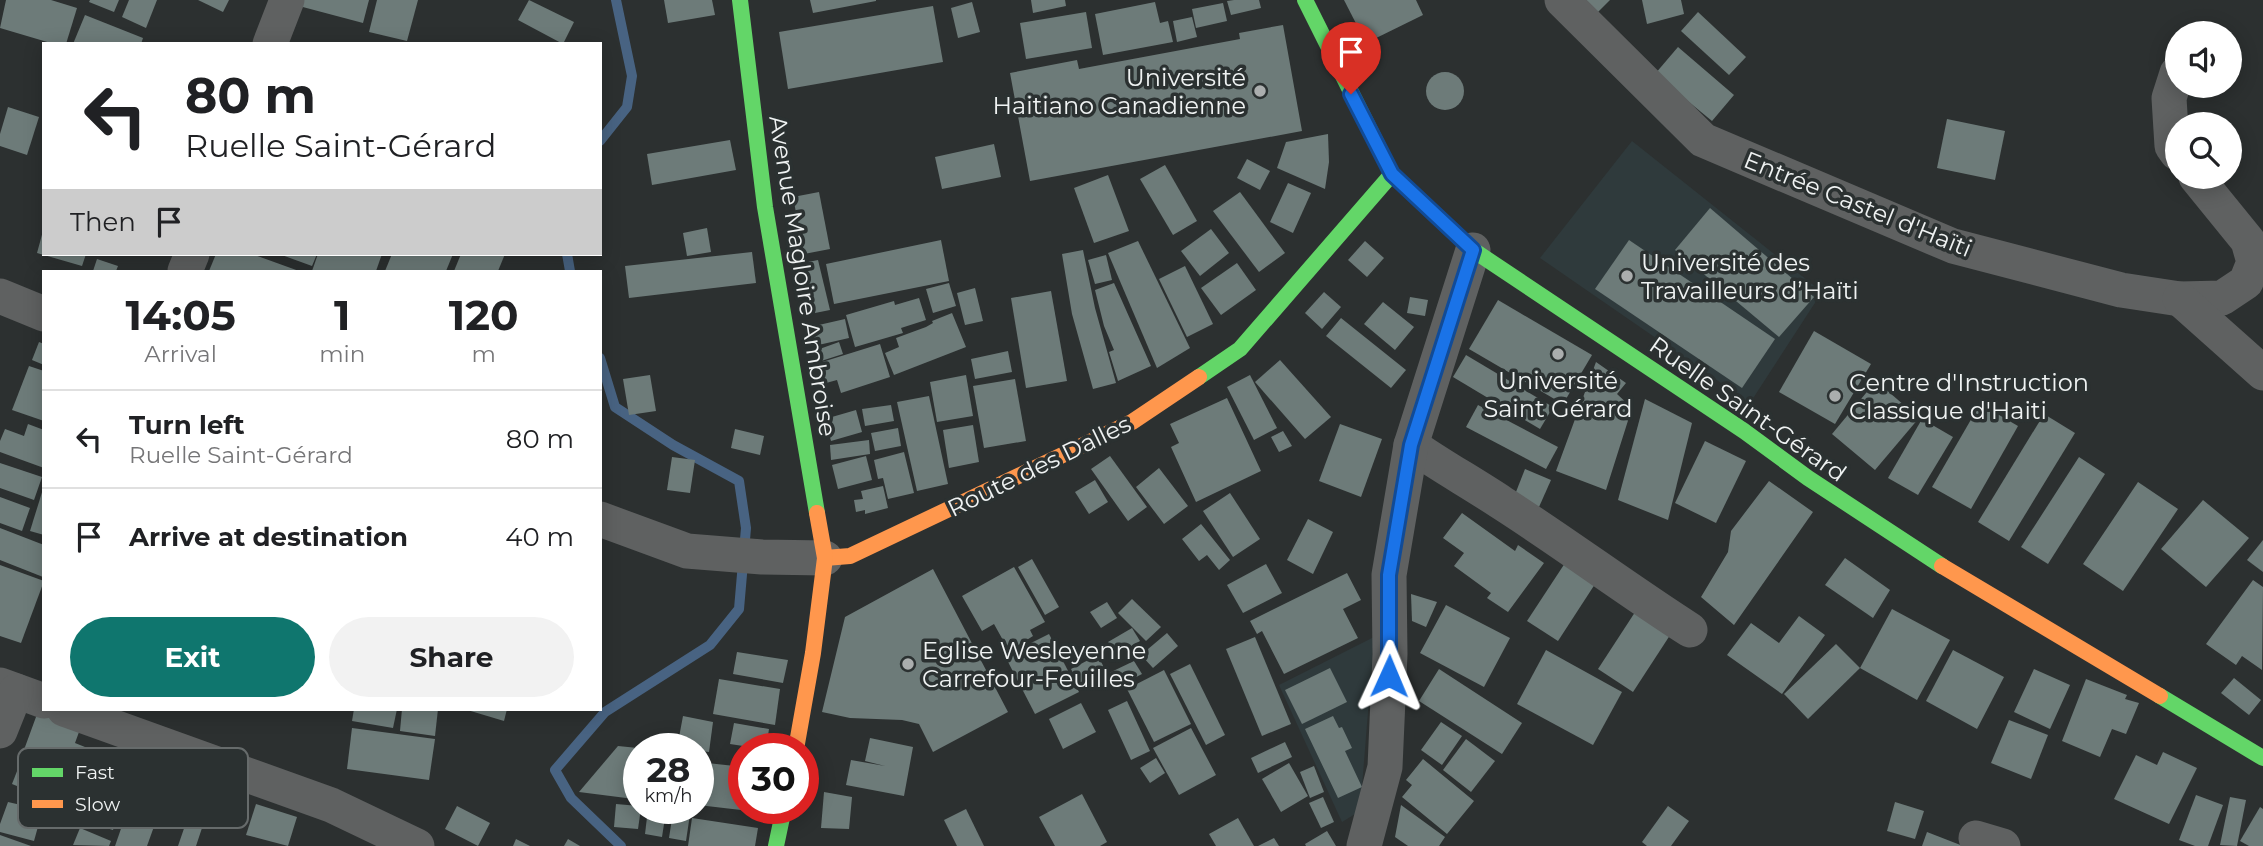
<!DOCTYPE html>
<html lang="en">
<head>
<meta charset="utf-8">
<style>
	body { margin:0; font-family:Montserrat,sans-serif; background:#f2f2f2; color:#202124; height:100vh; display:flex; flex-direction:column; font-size:26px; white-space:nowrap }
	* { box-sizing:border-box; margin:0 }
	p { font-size:23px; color:#757577 }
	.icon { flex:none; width:38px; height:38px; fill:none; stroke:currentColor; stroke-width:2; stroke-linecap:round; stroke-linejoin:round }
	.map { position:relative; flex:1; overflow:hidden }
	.side { position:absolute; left:42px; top:270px; width:560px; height:441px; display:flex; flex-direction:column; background:#fff; border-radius:0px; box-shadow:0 4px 18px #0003 }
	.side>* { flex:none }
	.guide { position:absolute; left:42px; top:42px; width:560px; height:214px; border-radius:0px; box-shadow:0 4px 18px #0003; background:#fff; color:#202124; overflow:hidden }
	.controls { position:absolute; left:2165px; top:21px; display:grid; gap:14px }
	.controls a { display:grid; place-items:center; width:77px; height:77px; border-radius:50%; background:#fff; box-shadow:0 4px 18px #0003; font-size:35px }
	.speed { position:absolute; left:623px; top:733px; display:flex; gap:14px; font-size:35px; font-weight:700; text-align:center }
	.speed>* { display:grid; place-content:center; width:91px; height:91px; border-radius:50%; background:#fff; box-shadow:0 4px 18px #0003; line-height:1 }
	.speed small { font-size:18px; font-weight:400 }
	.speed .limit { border:10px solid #d22; background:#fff; color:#111 }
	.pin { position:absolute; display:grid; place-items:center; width:60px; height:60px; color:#fff; margin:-72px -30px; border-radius:50% 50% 50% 0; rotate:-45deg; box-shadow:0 0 7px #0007 }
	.pin .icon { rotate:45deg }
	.me { position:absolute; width:77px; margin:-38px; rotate:1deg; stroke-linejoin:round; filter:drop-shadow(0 0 5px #0008) }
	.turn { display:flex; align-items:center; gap:24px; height:147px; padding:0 28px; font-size:32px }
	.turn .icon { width:91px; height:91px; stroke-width:2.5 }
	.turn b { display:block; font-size:49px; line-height:60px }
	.then { display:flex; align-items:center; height:66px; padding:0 28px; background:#0003; gap:14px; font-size:26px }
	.eta { display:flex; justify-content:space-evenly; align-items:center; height:119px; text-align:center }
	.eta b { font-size:42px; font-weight:700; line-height:49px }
	.action { display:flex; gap:14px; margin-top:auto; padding:14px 28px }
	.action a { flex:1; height:80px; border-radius:42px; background:#0f766e; color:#fff; font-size:28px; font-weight:700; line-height:80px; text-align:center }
	.action a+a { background:#f2f2f2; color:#202124 }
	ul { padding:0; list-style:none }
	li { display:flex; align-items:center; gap:21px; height:98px; padding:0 28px; border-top:2px solid #e0e0e0 }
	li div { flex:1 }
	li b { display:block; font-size:26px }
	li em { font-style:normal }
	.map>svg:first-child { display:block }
	.built { fill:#2f3a3c }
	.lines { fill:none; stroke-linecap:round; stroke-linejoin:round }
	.stream { stroke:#486382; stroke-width:10 }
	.building { fill:#6d7b79 }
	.street { stroke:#5f6161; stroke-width:35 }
	.fast { stroke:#63d668; stroke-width:16 }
	.slow { stroke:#ff974d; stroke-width:16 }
	.route-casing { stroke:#114b97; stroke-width:18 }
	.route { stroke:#1a73e8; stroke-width:12 }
	.poi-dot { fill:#abaeae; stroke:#2b3131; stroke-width:2.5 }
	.labels { text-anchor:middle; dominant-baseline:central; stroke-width:7; stroke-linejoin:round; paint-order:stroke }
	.poi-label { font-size:24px; fill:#eff2f2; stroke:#2b3131; text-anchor:start }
	.street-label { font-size:24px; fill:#eff2f2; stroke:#2b3131 }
	.key { fill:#2b3131; stroke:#666b6b; stroke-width:2 }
	.key-label { font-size:19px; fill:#eff2f2 }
</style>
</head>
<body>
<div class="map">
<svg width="2263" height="846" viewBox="0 0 2263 846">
	<rect width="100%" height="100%" fill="#2c3030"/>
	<!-- built -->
	<g class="built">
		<path d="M1632,141L1822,292L1750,403L1540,258Z"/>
		<path d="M1374,637L1360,811L1342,822L1279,685Z"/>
	</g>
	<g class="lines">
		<!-- stream -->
		<g class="stream">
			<path d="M600,141L627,107L632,76L616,0"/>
			<path d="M567,254L570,271"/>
			<path d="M600,358L615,407L673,445L739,481L746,528L739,609L710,645L605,712L555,770L571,798L621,846"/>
		</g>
	</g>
	<!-- building -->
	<g class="building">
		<path d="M6,0H51L77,8L66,44H54L0,28Z"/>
		<path d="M90,0H119L114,12L89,2Z"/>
		<path d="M129,0H157L146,28L122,17Z"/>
		<path d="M198,0H229L223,12Z"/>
		<path d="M300,0H369L363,23L299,6Z"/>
		<path d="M377,0H418L407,41L369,32Z"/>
		<path d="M529,0L574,22L563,44L518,20Z"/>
		<path d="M664,0H712L715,15L668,23Z"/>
		<path d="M810,0H876V1L813,13Z"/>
		<path d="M1031,0H1065L1066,6L1033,13Z"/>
		<path d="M1234,0H1259L1261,8L1231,15L1227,1Z"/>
		<path d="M1344,0H1416L1423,15L1366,43Z"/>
		<path d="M1581,0H1610L1596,14Z"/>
		<path d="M1642,0H1681L1684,14L1647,24Z"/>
		<path d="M972,2L980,32L958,38L951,8Z"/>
		<path d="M1155,2L1160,23L1168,21L1173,42L1103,55L1095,14Z"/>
		<path d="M1223,3L1227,21L1196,28L1192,9Z"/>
		<path d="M933,6L943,62L788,89L779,32Z"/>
		<path d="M1086,12L1092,48L1026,59L1020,23Z"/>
		<path d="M1698,12L1746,57L1729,75L1681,31Z"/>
		<path d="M85,15L143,38L141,44H73Z"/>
		<path d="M1192,17L1197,37L1177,42L1173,21Z"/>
		<path d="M1283,25L1302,131L1030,181L1010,73L1077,60L1079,69L1240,39L1239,33Z"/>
		<path d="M1678,47L1734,95L1712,121L1655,74Z"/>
		<circle cx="1445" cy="91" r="19"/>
		<path d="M8,107L39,117L27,155L0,146V134Z"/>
		<path d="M1947,119L2005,131L1995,180L1937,168Z"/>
		<path d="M1328,134L1329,162L1325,189L1277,168L1286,142Z"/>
		<path d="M730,140L736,170L652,185L647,154Z"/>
		<path d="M994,144L1001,177L942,189L935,157Z"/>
		<path d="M1247,159L1270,171L1260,190L1237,178Z"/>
		<path d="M1165,165L1197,221L1173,235L1140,179Z"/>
		<path d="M1108,175L1129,231L1094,243L1074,188Z"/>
		<path d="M1288,183L1311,193L1293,233L1270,222Z"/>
		<path d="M819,192L830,249L804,254L793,197Z"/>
		<path d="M1240,192L1285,253L1259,272L1213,211Z"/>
		<path d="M1710,208L1814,297L1779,337L1675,250Z"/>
		<path d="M707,228L711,252L687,256L683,233Z"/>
		<path d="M1211,229L1229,253L1200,276L1181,251Z"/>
		<path d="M43,231L44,254H86L82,266L37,253Z"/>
		<path d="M941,240L949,281L834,304L826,264Z"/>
		<path d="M1629,240L1775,339L1742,388L1595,289Z"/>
		<path d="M1138,241L1190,348L1157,368L1108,253Z"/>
		<path d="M1365,241L1384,258L1367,277L1348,260Z"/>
		<path d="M1083,250L1095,308L1116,383L1093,389L1072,314L1062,254Z"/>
		<path d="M752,252L756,283L629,298L625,266Z"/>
		<path d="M216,254H252L299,271H209Z"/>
		<path d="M279,254H317L312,266Z"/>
		<path d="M318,254H382L376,271H312Z"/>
		<path d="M392,254H453L446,271H385Z"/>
		<path d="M461,254H505L498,271H454Z"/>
		<path d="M1106,255L1112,280L1095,284L1088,260Z"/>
		<path d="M97,259L118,266L116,271H93Z"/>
		<path d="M818,260L830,310L815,313L803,263Z"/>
		<path d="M1237,263L1256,290L1221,315L1201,288Z"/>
		<path d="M1185,266L1213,324L1187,337L1159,279Z"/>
		<path d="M949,283L956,306L933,313L926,289Z"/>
		<path d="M1114,283L1151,366L1118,381L1109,352L1114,350L1104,326L1095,290Z"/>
		<path d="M975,288L983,321L965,325L957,293Z"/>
		<path d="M1051,291L1067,381L1026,388L1011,298Z"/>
		<path d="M1324,292L1341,307L1322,329L1305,313Z"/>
		<path d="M1410,297L1428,300L1425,316L1407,313Z"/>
		<path d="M919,298L926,320L901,328L903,333L855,347L846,315L894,301L895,305Z"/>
		<path d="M1498,300L1592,355L1563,404L1469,349Z"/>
		<path d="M1383,302L1414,327L1395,350L1364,324Z"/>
		<path d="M952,313L966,347L894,375L885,353L899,347L896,338L926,327L933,323L932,321Z"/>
		<path d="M1341,318L1406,370L1391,388L1326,336Z"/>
		<path d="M845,319L849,338L814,346L810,327Z"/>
		<path d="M1814,331L1871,364L1835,424L1779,392Z"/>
		<path d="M39,342L44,344V365L32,360Z"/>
		<path d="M839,342L843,354L818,362L814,351Z"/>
		<path d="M880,344L890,377L841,393L837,380L826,383L819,363Z"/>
		<path d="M1008,351L1012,372L975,379L971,359Z"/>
		<path d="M1466,355L1553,407L1540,429L1453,377Z"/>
		<path d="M1280,360L1331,417L1305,439L1255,382Z"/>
		<path d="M1596,362L1626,383L1617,394L1632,408L1606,490L1556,471Z"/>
		<path d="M29,366L44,371V421L12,410Z"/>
		<path d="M650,375L656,411L629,415L623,379Z"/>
		<path d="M966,375L973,416L937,422L930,382Z"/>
		<path d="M1250,375L1277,428L1254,440L1227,387Z"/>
		<path d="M1015,379L1026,441L984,448L973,386Z"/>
		<path d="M1876,381L1919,418L1875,470L1832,434Z"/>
		<path d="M929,396L948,484L917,491L897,402Z"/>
		<path d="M1227,398L1261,471L1196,502L1171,447L1179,443L1170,424Z"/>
		<path d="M1645,399L1692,423L1668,520L1618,500Z"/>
		<path d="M1980,404L2018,426L1971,509L1932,487Z"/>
		<path d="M891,405L894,421L865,426L862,409Z"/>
		<path d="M1478,405L1558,447L1546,469L1466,427Z"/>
		<path d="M856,410L862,432L831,441L825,419Z"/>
		<path d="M2044,414L2075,433L2009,541L1978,522Z"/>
		<path d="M1922,419L1953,437L1918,495L1888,478Z"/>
		<path d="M28,424L44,430L42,446L44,468L0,452V441L5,429L24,436Z"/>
		<path d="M1340,424L1382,439L1361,497L1319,481Z"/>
		<path d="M973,425L979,462L949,468L943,430Z"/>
		<path d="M898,428L901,446L875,451L871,433Z"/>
		<path d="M735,429L764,436L760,455L731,448Z"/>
		<path d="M1283,431L1292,446L1279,452L1271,437Z"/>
		<path d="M869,440L870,454L831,460L830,445Z"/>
		<path d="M1705,441L1746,461L1716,523L1675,503Z"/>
		<path d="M904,452L914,493L888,499L883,478L878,479L874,460Z"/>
		<path d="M866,456L872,480L838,489L832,465Z"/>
		<path d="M1110,456L1147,507L1128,521L1091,469Z"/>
		<path d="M672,457L695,460L690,493L667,490Z"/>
		<path d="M2079,457L2105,474L2048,564L2021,547Z"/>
		<path d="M0,463L42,477L34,500L0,488Z"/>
		<path d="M1159,468L1188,506L1164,524L1136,487Z"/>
		<path d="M1525,469L1551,480L1539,507L1514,497Z"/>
		<path d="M1095,480L1108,502L1089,514L1075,492Z"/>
		<path d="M1769,481L1813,512L1734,625L1701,597L1728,552L1731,531Z"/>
		<path d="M2138,482L2178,509L2123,591L2083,564Z"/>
		<path d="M883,486L888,508L865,514V510L856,512L854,500L863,499L861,491Z"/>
		<path d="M43,489H44V535L30,531Z"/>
		<path d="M1230,493L1260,539L1233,557L1203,511Z"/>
		<path d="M0,497L30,508L22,531L0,523Z"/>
		<path d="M2203,500L2249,538L2206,587L2161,549Z"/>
		<path d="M1462,513L1515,551L1518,545L1544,563L1508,612L1487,598L1491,593L1454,566L1464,553L1443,538Z"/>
		<path d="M1308,519L1333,532L1313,574L1287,560Z"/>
		<path d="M1201,524L1230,560L1219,570L1207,555L1199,561L1182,539Z"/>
		<path d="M0,528L44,545L43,577L0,560Z"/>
		<path d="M2263,540V572L2247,560Z"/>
		<path d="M1845,558L1890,590L1873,618L1825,585Z"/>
		<path d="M1032,559L1059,607L1045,615L1018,567Z"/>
		<path d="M1567,560L1597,581L1558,641L1527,621Z"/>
		<path d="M1266,564L1282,593L1243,613L1227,585Z"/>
		<path d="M0,565L44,581L21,643L0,636Z"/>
		<path d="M1014,567L1045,622L1030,630L1033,636L1009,651L994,624L982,631L962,596Z"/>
		<path d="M933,569L1008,712L933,752L919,724L902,720L850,718L822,712L845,617Z"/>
		<path d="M1347,573L1361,600L1343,609L1358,638L1284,674L1262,631L1257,634L1250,621Z"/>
		<path d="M2253,580L2263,587L2262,670L2242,656L2236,665L2206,644Z"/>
		<path d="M1411,594L1437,602L1426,627L1412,621Z"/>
		<path d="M1132,599L1161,627L1146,641L1118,613Z"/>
		<path d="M1107,602L1117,618L1101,628L1090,612Z"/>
		<path d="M1641,603L1676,626L1633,692L1598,669Z"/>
		<path d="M1446,605L1510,638L1484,687L1420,653Z"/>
		<path d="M1892,609L1950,640L1917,700L1860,668Z"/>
		<path d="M1799,616L1825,635L1782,694L1727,655L1751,623L1779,643Z"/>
		<path d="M1132,628L1140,641L1116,655L1108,642Z"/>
		<path d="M1167,633L1178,646L1153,668L1141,655Z"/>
		<path d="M1049,634L1079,692L1035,714L1005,656Z"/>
		<path d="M1255,637L1291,724L1262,736L1226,649Z"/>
		<path d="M1836,644L1860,668L1808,719L1784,694Z"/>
		<path d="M1546,650L1622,692L1593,745L1517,704Z"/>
		<path d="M1953,650L2004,677L1977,729L1926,701Z"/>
		<path d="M737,652L788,660L783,683L733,674Z"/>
		<path d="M1098,655L1106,672L1080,686L1071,669Z"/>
		<path d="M1134,661L1142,674L1117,687L1109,673Z"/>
		<path d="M1190,664L1225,735L1206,745L1170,674Z"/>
		<path d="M1330,668L1347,702L1302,724L1285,690Z"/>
		<path d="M1439,669L1522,723L1502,754L1419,701Z"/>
		<path d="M2034,669L2070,685L2050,729L2014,712Z"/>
		<path d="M1164,670L1191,724L1154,742L1127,689Z"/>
		<path d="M2234,678L2261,700L2249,715L2221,693Z"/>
		<path d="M719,679L780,689L775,725L713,714Z"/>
		<path d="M2086,679L2127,695L2125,699L2139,703L2126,734L2112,729L2100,757L2062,741Z"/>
		<path d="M1127,701L1150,751L1131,760L1108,710Z"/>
		<path d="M1081,703L1096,732L1063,749L1049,719Z"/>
		<path d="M40,706L83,721L75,743L90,749L79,779L21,758Z"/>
		<path d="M354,709H397L393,728L352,721Z"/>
		<path d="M402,709H438L435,736L400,731Z"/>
		<path d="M464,709H507L504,721Z"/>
		<path d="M683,716L713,722L709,752L677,748Z"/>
		<path d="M1333,716L1339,728L1342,727L1352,748L1345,751L1362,787L1338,798L1305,729Z"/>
		<path d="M2009,720L2048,735L2031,779L1991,763Z"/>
		<path d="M1441,722L1462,736L1442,765L1421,750Z"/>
		<path d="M734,723L769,729L766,749H744V765L739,764L743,746L730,744Z"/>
		<path d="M352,728L435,739L429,780L347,769Z"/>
		<path d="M1191,728L1216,775L1179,795L1153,748Z"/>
		<path d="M870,738L913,747L904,796L846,785L851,760L885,766L865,761Z"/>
		<path d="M1466,739L1495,761L1471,792L1443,770Z"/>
		<path d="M1285,742L1292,757L1258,773L1251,758Z"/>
		<path d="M618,746L638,748L634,799L579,792Z"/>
		<path d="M2163,752L2197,768L2169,824L2114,799L2136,755L2157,765Z"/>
		<path d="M1156,758L1165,773L1150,783L1140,768Z"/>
		<path d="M1423,759L1474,801L1447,834L1402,797L1412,785L1406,780Z"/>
		<path d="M21,761L53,774L44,797L12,784Z"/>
		<path d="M698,762L744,767L741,810L698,805Z"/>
		<path d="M1289,763L1308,796L1281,812L1262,779Z"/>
		<path d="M1314,766L1324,792L1310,798L1300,772Z"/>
		<path d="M107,771L129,778L113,830L73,818L86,777L103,782Z"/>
		<path d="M824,792L852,797L849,829L821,828Z"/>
		<path d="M1082,794L1107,842L1100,846H1055L1039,817Z"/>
		<path d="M2196,795L2223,805L2208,846H2195L2179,840Z"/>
		<path d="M132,797L161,807L147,846H115Z"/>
		<path d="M1323,797L1334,822L1321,828L1309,803Z"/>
		<path d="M2230,797L2246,800L2237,846L2220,845Z"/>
		<path d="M23,799L44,805L34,841L0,832V824L8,802L21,805Z"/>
		<path d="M1895,802L1924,811L1915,839L1887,831Z"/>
		<path d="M256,804L297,817L288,846L246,835Z"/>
		<path d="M616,804L639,806L641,808L638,829L614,827Z"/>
		<path d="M1401,805L1445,837L1439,846H1408L1395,837Z"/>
		<path d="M457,806L490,823L478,846L445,829Z"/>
		<path d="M1668,806L1689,821L1671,846H1647L1642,842Z"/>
		<path d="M2260,807L2263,809V846H2249L2240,841Z"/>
		<path d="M648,809L666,811L662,837L645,834Z"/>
		<path d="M966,809L984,846H957L944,820Z"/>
		<path d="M190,811L206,816L196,846H178Z"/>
		<path d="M673,812L690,814L686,841L669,838Z"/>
		<path d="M692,818L758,828L755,846H688Z"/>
		<path d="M1238,818L1254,846H1216L1209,834Z"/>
		<path d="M80,828L111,841L109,846L73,845Z"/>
		<path d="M1327,831L1336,846H1306L1305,844Z"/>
		<path d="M1927,832L1963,846H1922Z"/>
		<path d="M0,835L31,846H0Z"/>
		<path d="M1274,838L1279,846H1258Z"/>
		<path d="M516,839L530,846H513Z"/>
		<path d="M568,839L580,846H564Z"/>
	</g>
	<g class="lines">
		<!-- street -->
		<g class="street">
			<path d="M1562,0L1703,140L1953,246L2121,290L2180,299L2222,298L2246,282L2254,262L2248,241L2196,177"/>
			<path d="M270,44L287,0"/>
			<path d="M2177,73L2169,98L2172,146L2177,153"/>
			<path d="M185,271L192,254"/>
			<path d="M0,296L44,314"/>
			<path d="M2180,299L2263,373"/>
			<path d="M1411,445C1441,466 1472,483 1502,503C1566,544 1626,589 1690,630"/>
			<path d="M600,519L687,551L762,557L825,558"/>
			<path d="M0,685L44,701"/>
			<path d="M64,709L331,805L417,846"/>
			<path d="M0,731L16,691"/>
			<path d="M1976,838L2003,846"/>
			<path d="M1364,846L1385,767L1390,654L1389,575L1411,445L1473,250"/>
		</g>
		<!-- fast -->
		<g class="fast">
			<path d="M740,0L765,207L817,513"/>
			<path d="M1305,0L1392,174L1473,250L1744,431L1808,478L1942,566"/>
			<path d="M1199,377L1240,349L1392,174"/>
			<path d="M2160,696L2263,758"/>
			<path d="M776,846L784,808"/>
		</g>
		<!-- slow -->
		<g class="slow">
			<path d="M825,558L850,556L1132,422L1199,377"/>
			<path d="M1942,566L2160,696"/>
			<path d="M796,749L813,653L825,558L817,513"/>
		</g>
	</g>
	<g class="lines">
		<!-- route casing -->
		<g class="route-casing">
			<path id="route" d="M1351,94L1392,174L1473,250L1411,445L1389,575V676"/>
		</g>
		<!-- route -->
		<use href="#route" class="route"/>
	</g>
	<!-- markers -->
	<g class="poi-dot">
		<circle cx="1260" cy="91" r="7"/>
		<circle cx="1627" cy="276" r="7"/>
		<circle cx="1558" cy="354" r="7"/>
		<circle cx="1835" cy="396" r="7"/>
		<circle cx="908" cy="664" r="7"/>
	</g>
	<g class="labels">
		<!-- poi labels -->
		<g class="poi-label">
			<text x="1246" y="77" text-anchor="end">Université<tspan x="1246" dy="28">Haitiano Canadienne</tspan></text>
			<text x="1641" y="262">Université des<tspan x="1641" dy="28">Travailleurs d’Haïti</tspan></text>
			<text x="1558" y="380" text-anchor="middle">Université<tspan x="1558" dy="28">Saint Gérard</tspan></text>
			<text x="1849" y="382">Centre d'Instruction<tspan x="1849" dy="28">Classique d'Haiti</tspan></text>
			<text x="922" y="650">Eglise Wesleyenne<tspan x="922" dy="28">Carrefour-Feuilles</tspan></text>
		</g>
		<!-- street labels -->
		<g class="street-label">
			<text transform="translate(1858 204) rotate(22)">Entrée Castel d'Haïti</text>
			<text transform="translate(803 276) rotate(81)">Avenue Magloire Ambroise</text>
			<text transform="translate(1748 409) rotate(35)">Ruelle Saint-Gérard</text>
			<text transform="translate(1039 466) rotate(-26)">Route des Dalles</text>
		</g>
	</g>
	<!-- legend -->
	<rect x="18" y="748" width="230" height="80" rx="10" class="key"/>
	<rect x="32" y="768" width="31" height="9" fill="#63d668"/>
	<rect x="32" y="800" width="31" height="8" fill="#ff974d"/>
	<g class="key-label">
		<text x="75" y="779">Fast</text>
		<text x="75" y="811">Slow</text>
	</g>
</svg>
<div class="controls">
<a><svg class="icon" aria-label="sound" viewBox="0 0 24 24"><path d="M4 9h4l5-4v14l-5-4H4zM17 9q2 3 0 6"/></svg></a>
<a><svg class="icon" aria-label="search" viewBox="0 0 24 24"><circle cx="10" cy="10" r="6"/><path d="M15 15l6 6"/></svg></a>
</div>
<div class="speed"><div>28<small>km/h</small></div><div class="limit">30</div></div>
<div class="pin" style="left:1351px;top:94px;background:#d93025"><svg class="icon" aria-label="arrive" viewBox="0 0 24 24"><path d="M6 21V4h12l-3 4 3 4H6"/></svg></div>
<svg class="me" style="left:1389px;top:676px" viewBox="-20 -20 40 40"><path d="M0-17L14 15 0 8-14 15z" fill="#1a73e8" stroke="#fff" stroke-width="4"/></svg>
<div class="guide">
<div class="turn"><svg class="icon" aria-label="left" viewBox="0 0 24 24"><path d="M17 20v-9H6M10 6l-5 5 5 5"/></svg><div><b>80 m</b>Ruelle Saint-Gérard</div></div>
<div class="then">Then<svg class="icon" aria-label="arrive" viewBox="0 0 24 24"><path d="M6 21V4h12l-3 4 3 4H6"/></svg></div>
</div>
<section class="side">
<div class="eta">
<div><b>14:05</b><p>Arrival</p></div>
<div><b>1</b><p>min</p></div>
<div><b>120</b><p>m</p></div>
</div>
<ul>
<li><svg class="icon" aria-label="left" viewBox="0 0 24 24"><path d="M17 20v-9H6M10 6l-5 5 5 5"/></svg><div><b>Turn left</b><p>Ruelle Saint-Gérard</p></div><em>80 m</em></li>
<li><svg class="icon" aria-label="arrive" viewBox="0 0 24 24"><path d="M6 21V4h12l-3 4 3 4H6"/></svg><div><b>Arrive at destination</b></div><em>40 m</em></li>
</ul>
<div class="action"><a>Exit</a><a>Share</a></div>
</section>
</div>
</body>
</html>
